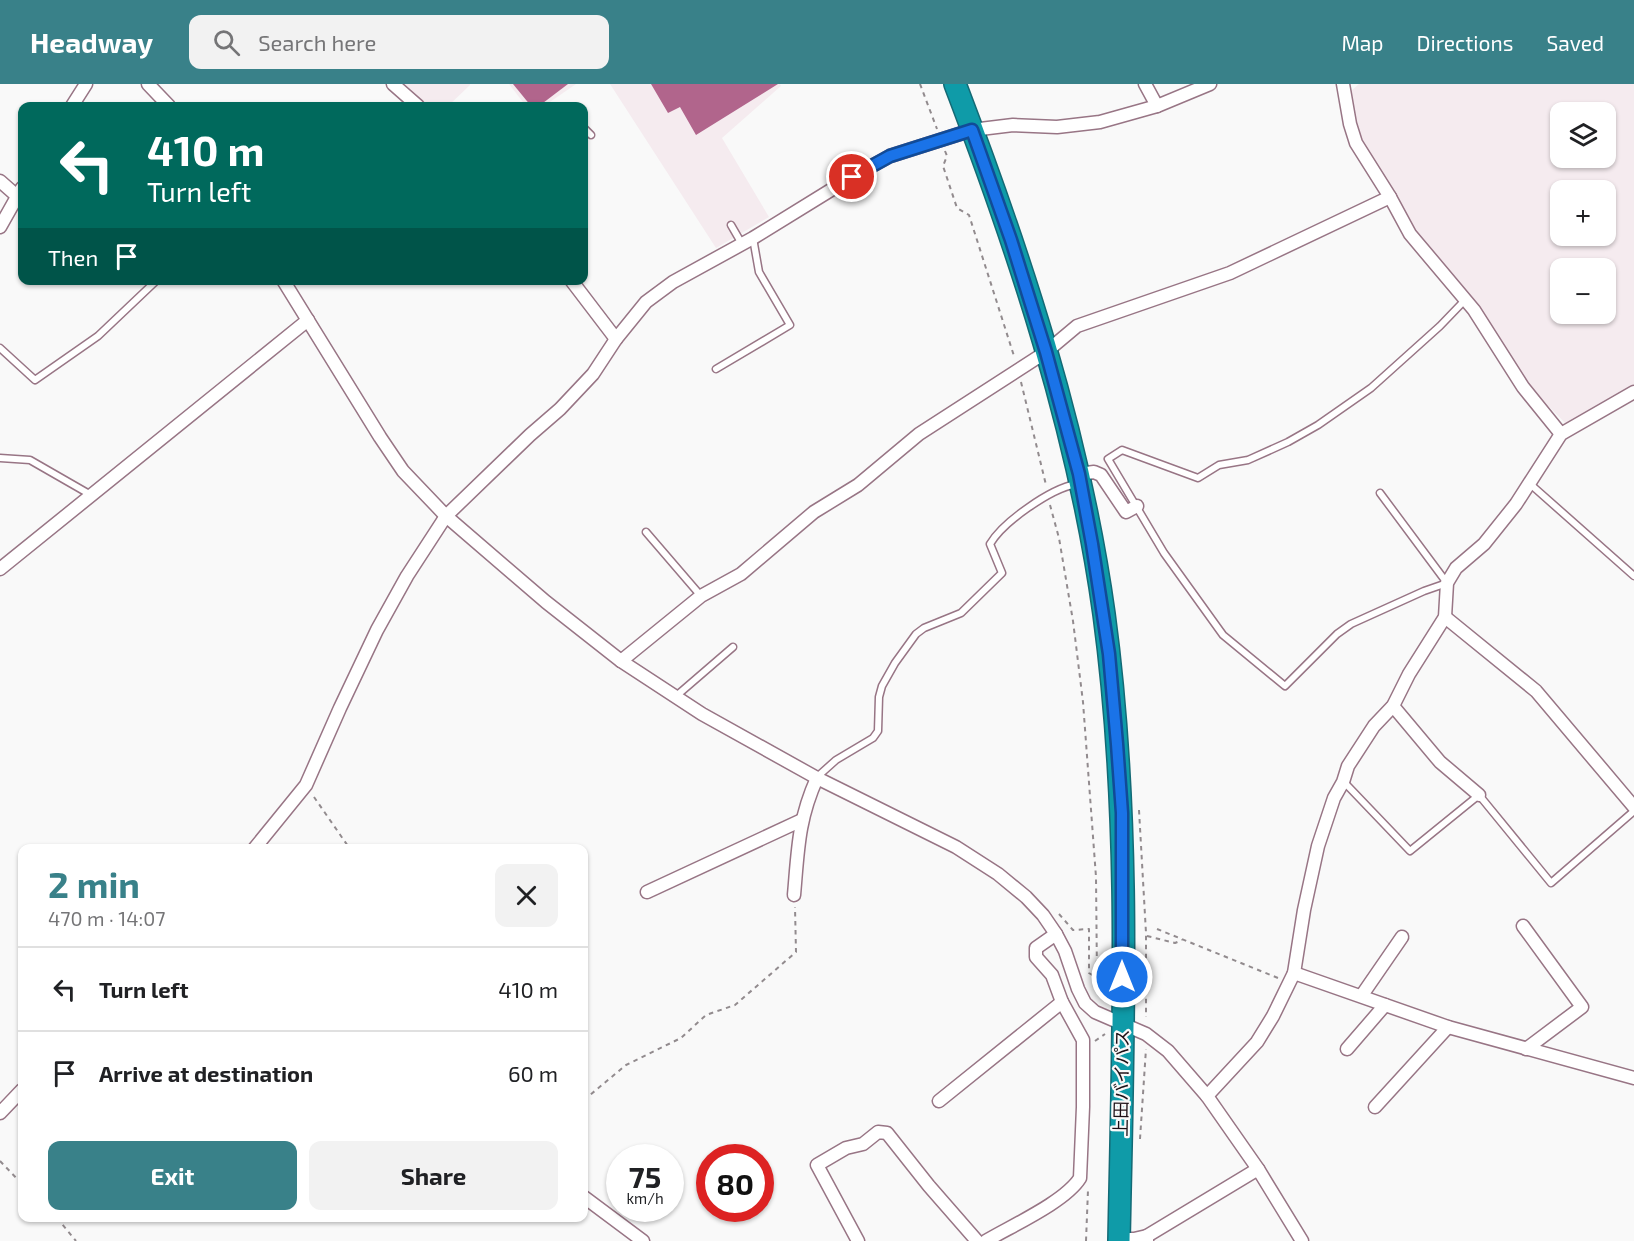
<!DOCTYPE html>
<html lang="en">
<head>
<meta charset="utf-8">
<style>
	body { margin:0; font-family:"Exo 2","Noto Sans JP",sans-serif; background:#f2f2f2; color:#202124; height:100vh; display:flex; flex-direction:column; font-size:22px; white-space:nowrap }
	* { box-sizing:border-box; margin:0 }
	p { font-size:20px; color:#757577 }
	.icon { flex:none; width:33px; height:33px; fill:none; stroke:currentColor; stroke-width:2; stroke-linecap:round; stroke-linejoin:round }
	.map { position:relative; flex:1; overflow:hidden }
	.panel { position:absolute; left:18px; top:760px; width:570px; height:378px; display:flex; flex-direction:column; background:#fff; border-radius:12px; box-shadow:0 2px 4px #0004 }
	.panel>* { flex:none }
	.banner { position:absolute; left:18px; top:18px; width:570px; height:183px; border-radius:12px; box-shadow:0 2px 4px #0004; background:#00695c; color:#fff; overflow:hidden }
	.tools { position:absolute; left:1550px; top:18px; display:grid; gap:12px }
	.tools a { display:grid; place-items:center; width:66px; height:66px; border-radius:12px; background:#fff; box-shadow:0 2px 4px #0004; font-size:30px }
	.speed { position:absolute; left:606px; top:1060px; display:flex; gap:12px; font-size:30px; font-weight:700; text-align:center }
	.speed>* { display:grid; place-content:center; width:78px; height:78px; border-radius:50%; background:#fff; box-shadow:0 2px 4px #0004; line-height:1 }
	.speed small { font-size:15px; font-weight:400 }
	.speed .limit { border:9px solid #d22; background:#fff; color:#111 }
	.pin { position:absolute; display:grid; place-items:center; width:51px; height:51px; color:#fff; margin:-26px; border:3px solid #fff; border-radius:50%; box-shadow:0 2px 6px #0007 }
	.me { position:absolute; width:66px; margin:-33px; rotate:0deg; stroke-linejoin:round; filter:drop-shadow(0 0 4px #0008) }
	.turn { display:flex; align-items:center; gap:21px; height:126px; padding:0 30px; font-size:27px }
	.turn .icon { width:78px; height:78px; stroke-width:2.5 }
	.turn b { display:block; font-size:42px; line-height:51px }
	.then { display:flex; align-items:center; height:57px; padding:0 30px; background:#0003; gap:12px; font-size:22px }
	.round { display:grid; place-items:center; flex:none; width:63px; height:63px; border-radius:12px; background:#f2f2f2 }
	.overview { display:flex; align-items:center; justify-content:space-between; height:102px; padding:0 30px }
	h1 { font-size:36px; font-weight:700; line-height:45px; color:#398189 }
	.button { display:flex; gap:12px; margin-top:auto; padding:12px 30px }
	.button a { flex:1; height:69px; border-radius:12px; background:#398189; color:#fff; font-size:24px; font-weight:700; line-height:69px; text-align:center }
	.button a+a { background:#f2f2f2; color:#202124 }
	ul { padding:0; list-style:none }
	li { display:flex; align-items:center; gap:18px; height:84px; padding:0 30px; border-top:2px solid #e0e0e0 }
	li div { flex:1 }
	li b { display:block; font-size:22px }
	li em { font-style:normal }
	header { display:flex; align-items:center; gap:36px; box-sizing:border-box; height:84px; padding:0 30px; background:#398189; color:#fff }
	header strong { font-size:28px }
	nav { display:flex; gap:33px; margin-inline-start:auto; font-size:21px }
	.search { width:420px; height:54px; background:#f2f2f2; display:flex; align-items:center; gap:15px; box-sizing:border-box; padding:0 21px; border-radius:12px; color:#757577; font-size:22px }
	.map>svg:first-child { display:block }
	.built { fill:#f5ebef; fill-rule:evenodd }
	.building { fill:#b1658c }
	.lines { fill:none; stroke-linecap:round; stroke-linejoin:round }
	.lane-casing { stroke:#987585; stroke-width:9 }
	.street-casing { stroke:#987585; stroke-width:15 }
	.highway-casing { stroke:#146a75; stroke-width:24 }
	.path { stroke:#928b8e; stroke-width:2; stroke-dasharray:4.5 4.5; stroke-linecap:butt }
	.lane { stroke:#fff; stroke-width:6 }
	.street { stroke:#fff; stroke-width:12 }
	.highway { stroke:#0f9ba8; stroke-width:21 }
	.route-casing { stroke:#114b97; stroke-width:15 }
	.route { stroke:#1a73e8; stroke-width:10 }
	.labels { text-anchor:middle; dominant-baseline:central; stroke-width:4.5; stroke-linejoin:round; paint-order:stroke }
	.street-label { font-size:18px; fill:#1d1016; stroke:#f9f9f9 }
</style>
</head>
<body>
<header>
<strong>Headway</strong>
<div class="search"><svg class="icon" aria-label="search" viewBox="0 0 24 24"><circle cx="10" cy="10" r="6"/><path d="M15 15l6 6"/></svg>Search here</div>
<nav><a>Map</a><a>Directions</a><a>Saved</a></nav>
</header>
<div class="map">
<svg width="1634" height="1157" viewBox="0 0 1634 1157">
	<rect width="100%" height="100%" fill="#f9f9f9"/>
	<!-- built -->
	<g class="built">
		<path d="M403,0H470V1L448,22H428Z"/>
		<path d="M509,0H576L544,22H526Z"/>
		<path d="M610,0H780L781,2L722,54L769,133L716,164Z"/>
		<path d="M1359,0H1634V300L1566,340L1529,302L1413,147L1361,56L1355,37L1351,7ZM1560,28H1605V74H1560ZM1560,106H1605V152H1560ZM1560,184H1605V230H1560Z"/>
	</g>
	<!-- building -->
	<g class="building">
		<path d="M513,0H568L539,22H531Z"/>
		<path d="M651,0H778L696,51L680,23L668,29Z"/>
	</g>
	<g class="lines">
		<!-- lane casing -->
		<g class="lane-casing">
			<g id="lane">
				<path d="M584,44L591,51"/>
				<path d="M731,141L742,160"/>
				<path d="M0,264L35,296L98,252L157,196"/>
				<path d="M716,285L790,241L759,188L753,154"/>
				<path d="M0,374L30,376L91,411"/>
				<path d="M1529,399L1634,492"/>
				<path d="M1380,409L1447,499L1424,507L1351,540L1337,550L1285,602L1223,551L1164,469L1108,375L1122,366L1198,394L1219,381L1248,376L1288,358L1318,341L1371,304L1440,242L1465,216"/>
				<path d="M646,448L701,512"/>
				<path d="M675,613L733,563"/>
				<path d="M817,693L836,676L873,654L878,647L879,613L882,602L895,579L916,550L924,544L961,529L1002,489L990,460C1003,438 1050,405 1076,400"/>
				<path d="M1344,698L1410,767L1479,711L1551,799L1634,727"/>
			</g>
		</g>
		<!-- street casing -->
		<g class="street-casing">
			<g id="street">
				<path d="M148,0L169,22"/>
				<path d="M393,0L418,22"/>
				<path d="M1145,0L1157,22"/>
				<path d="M1343,0L1350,40L1356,59L1390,113L1410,150L1474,226L1523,303L1561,350"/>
				<path d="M72,22L86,0"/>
				<path d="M0,97L17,112"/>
				<path d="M0,143L22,104"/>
				<path d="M283,196L380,353L403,387L446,432L546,518L621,577L702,630L817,694L956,763L998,790L1026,813L1043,831L1056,850L1065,867L1078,905L1085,919L1095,928L1146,950L1168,967L1207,1012L1258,1085L1302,1157"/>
				<path d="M571,196L616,255"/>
				<path d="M1079,390L1094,388L1101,391L1126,428L1137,422"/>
				<path d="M0,485L308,236"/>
				<path d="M1445,533L1536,607L1634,723"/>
				<path d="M621,577L701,512L741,490L814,428L858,401L919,350L1046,268L1077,242L1230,189L1390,113"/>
				<path d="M1393,622L1440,678L1479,711"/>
				<path d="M254,765L306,701L340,624L377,546L407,492L446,432L530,351L560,325L593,290L616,255L646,218L673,198L753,154L852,93L890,72L972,46L1013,41L1057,43L1100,38L1157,22L1210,0"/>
				<path d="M647,808L802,736"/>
				<path d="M794,811C798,766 798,736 817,694"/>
				<path d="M1523,842L1582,923L1526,965"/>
				<path d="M1294,889L1448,943L1634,994"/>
				<path d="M1362,911L1402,853"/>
				<path d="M1347,965L1385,921"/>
				<path d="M1207,1012L1257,958L1273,932L1294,889L1304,826L1318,762L1334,714L1343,698L1348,682L1374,642L1393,622L1409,590L1445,533L1447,499L1456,484L1484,460L1516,420L1561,350L1634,308"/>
				<path d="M939,1017L1062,918"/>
				<path d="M1375,1023L1448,943"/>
				<path d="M0,1029L22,1006"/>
				<path d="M584,1113L643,1157"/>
				<path d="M1119,1155H1134L1147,1152"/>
				<path d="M858,1157L817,1081L846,1064L863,1060L878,1048L887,1049L929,1102L977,1157"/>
				<path d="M986,1157C1011,1142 1065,1118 1080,1094L1083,1023V956L1062,918L1052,891L1036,873V864L1056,850"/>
				<path d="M1147,1157V1152L1258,1085"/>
			</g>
		</g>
		<!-- highway casing -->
		<g class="highway-casing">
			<path id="highway" d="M955,0C1020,170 1079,348 1104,530C1132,737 1123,948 1119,1157"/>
		</g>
		<!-- path -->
		<g class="path">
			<path d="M920,0L937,45"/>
			<path d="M945,67L947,72L943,82L957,124L969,131L1014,272"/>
			<path d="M1021,298L1046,401"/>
			<path d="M1050,421L1059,454L1073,537L1083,618L1096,793L1097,894L1105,903"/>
			<path d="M314,713L350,765"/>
			<path d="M1139,726L1146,849V933"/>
			<path d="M1059,830L1073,846L1089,845V889L1097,894"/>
			<path d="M1157,845L1278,894"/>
			<path d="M1147,852L1175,859L1182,856"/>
			<path d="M1095,957L1105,950"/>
			<path d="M584,1016L626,981L681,954L706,931L735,921L796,868L795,823"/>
			<path d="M1140,1055L1146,965"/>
			<path d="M0,1077L22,1100"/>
			<path d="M57,1134L76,1157"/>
			<path d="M1086,1157L1088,1106"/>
		</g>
		<!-- lane -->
		<use href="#lane" class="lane"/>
		<!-- street -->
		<use href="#street" class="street"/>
		<!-- highway -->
		<use href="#highway" class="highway"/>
	</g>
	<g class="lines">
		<!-- route casing -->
		<g class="route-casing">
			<path id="route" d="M852,93L890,72L972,46L1011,156L1046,268L1079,390L1092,460L1109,570L1117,660L1122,729V893"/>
		</g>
		<!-- route -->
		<use href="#route" class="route"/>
	</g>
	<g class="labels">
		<!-- street labels -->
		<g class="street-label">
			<text transform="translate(1121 999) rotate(-89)">上田バイパス</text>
		</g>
	</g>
</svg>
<div class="tools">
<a><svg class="icon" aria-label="layers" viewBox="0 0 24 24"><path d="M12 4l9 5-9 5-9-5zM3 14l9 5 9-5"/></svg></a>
<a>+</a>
<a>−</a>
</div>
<div class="speed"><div>75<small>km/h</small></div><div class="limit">80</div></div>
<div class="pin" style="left:852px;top:93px;background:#d93025"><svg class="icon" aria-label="arrive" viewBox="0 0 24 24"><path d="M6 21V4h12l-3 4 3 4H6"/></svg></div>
<svg class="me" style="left:1122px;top:893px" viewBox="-20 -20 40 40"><circle r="17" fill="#1a73e8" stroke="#fff" stroke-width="3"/><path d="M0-11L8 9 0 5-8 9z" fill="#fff"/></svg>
<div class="banner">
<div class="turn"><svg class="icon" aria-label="left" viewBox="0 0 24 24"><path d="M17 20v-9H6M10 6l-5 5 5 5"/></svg><div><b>410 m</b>Turn left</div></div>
<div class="then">Then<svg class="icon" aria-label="arrive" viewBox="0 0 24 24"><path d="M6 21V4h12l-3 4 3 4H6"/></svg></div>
</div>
<section class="panel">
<div class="overview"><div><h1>2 min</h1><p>470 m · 14:07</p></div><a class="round"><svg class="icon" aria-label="close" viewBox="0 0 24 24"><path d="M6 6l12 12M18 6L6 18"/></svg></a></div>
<ul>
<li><svg class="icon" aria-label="left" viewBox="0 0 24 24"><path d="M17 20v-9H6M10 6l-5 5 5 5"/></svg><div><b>Turn left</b></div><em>410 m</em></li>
<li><svg class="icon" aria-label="arrive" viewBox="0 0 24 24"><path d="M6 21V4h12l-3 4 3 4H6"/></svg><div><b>Arrive at destination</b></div><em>60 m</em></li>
</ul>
<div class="button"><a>Exit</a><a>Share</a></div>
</section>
</div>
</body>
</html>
